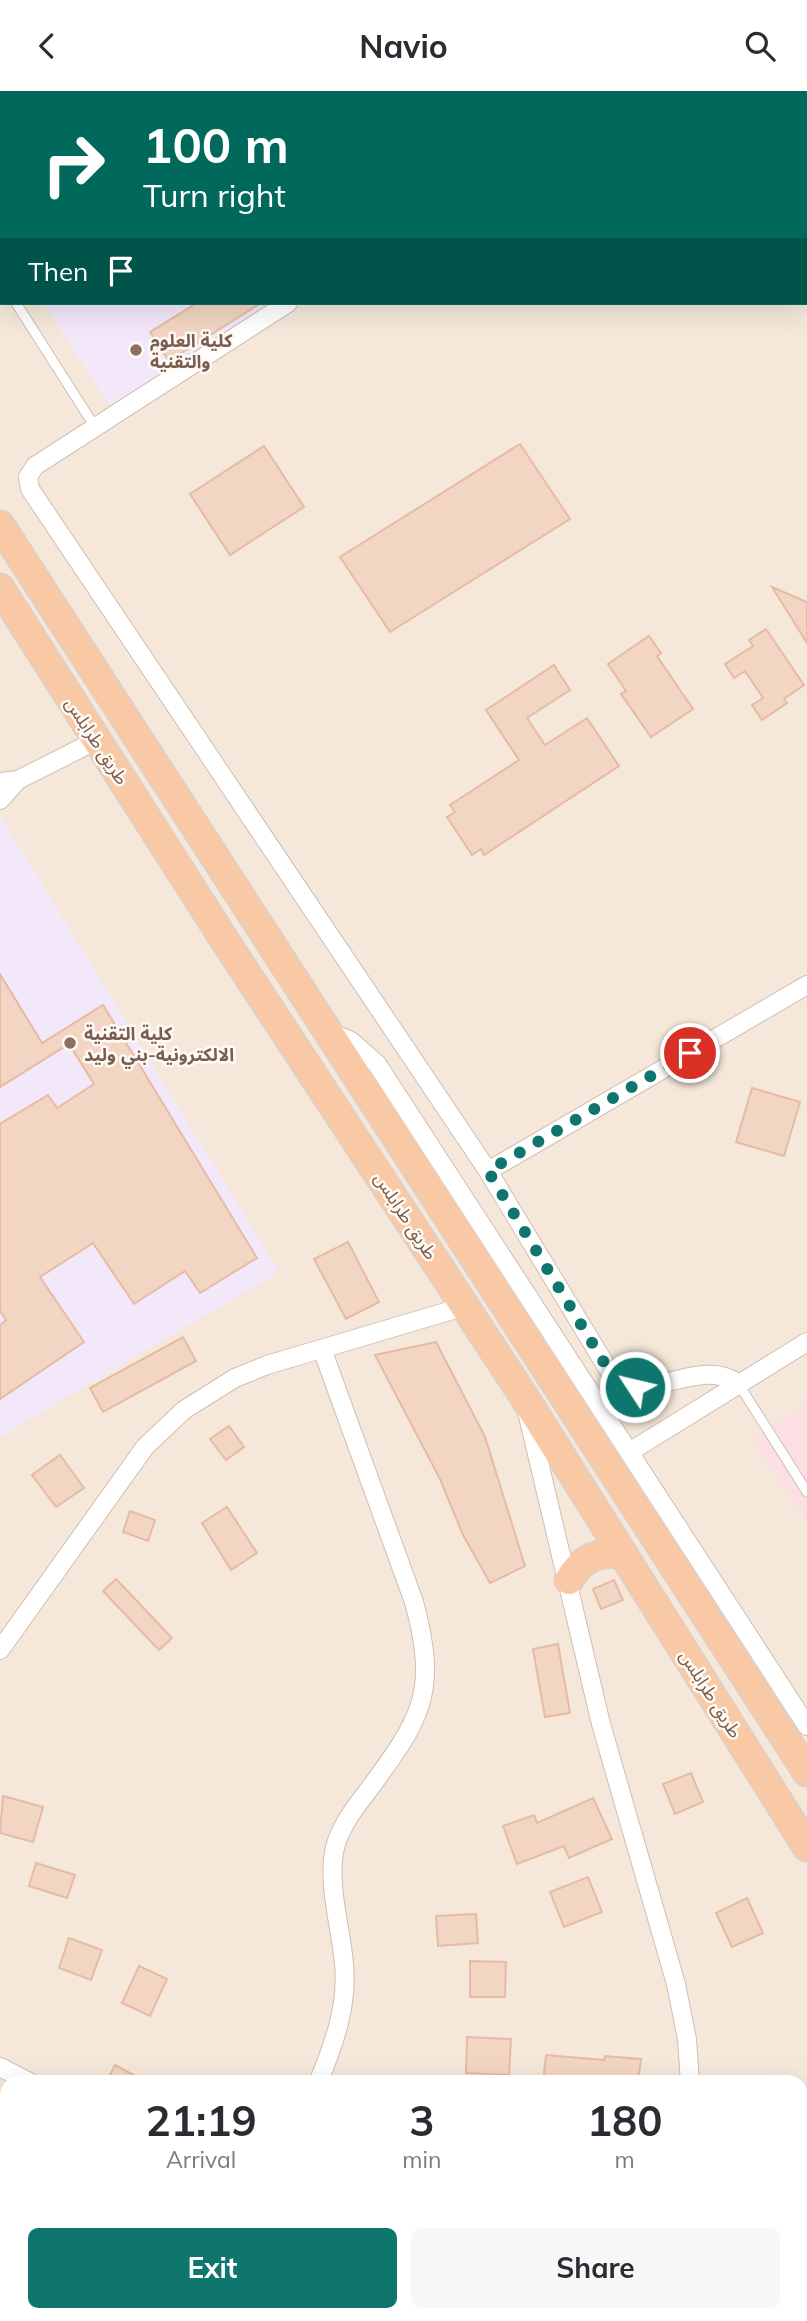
<!DOCTYPE html>
<html lang="en">
<head>
<meta charset="utf-8">
<style>
	body { margin:0; font-family:Mulish,"Noto Sans Arabic",sans-serif; background:#f7f7f7; color:#2b2b33; height:100vh; display:flex; flex-direction:column; font-size:26px; white-space:nowrap }
	* { box-sizing:border-box; margin:0 }
	p { font-size:23px; color:#7c7c81 }
	.icon { flex:none; width:38px; height:38px; fill:none; stroke:currentColor; stroke-width:2; stroke-linecap:round; stroke-linejoin:round }
	.map { position:relative; flex:1; overflow:hidden }
	.sheet { position:absolute; left:0px; top:1984px; width:808px; height:247px; display:flex; flex-direction:column; background:#fff; border-radius:21px 21px 0 0; box-shadow:0 7px 28px #0002 }
	.sheet>* { flex:none }
	.hud { position:absolute; left:0px; top:0px; width:808px; height:214px; box-shadow:0 7px 28px #0002; background:#00695c; color:#fff; overflow:hidden }
	.pin { position:absolute; display:grid; place-items:center; width:60px; height:60px; color:#fff; margin:-30px; border:4px solid #fff; border-radius:50%; box-shadow:0 2px 7px #0007 }
	.me { position:absolute; width:77px; margin:-38px; rotate:305deg; stroke-linejoin:round; filter:drop-shadow(0 0 5px #0008) }
	.turn { display:flex; align-items:center; gap:24px; height:147px; padding:0 28px; font-size:32px }
	.turn .icon { width:91px; height:91px; stroke-width:2.5 }
	.turn b { display:block; font-size:49px; line-height:60px }
	.then { display:flex; align-items:center; height:66px; padding:0 28px; background:#0003; gap:14px; font-size:26px }
	.eta { display:flex; justify-content:space-evenly; align-items:center; height:119px; text-align:center }
	.eta b { font-size:42px; font-weight:700; line-height:49px }
	.action { display:flex; gap:14px; margin-top:auto; padding:14px 28px }
	.action a { flex:1; height:80px; border-radius:10px; background:#0f766e; color:#fff; font-size:28px; font-weight:700; line-height:80px; text-align:center }
	.action a+a { background:#f7f7f7; color:#2b2b33 }
	header { display:flex; justify-content:space-between; align-items:center; height:91px; padding:0 28px; background:#fff; font-size:32px; font-weight:700 }
	.map>svg:first-child { display:block }
	.residential { fill:#f5e8da; fill-rule:evenodd }
	.education { fill:#f3e8fa }
	.medical { fill:#fbdfe3 }
	.building { fill:#f3d5c3; stroke:#e6bba3; stroke-width:2 }
	.lines { fill:none; stroke-linecap:round; stroke-linejoin:round }
	.service-casing { stroke:#d1beb0; stroke-width:11 }
	.minor-casing { stroke:#d1beb0; stroke-width:20 }
	.trunk-casing { stroke:#dad1cd; stroke-width:31 }
	.service { stroke:#fff; stroke-width:9 }
	.minor { stroke:#fff; stroke-width:18 }
	.trunk { stroke:#f9c8a4; stroke-width:28 }
	.route { stroke:#0f766e; stroke-width:12; stroke-dasharray:0 21.6 }
	.education-dot { fill:#8d6e63; stroke:#fffaf3; stroke-width:2.5 }
	.labels { text-anchor:middle; dominant-baseline:central; stroke-width:5; stroke-linejoin:round; paint-order:stroke }
	.education-label { font-size:18px; font-weight:bold; fill:#785e54; stroke:#fffaf3; text-anchor:start }
	.street-label { font-size:18px; fill:#7a5c4d; stroke:#fffaf3 }
</style>
</head>
<body>
<header><svg class="icon" aria-label="back" viewBox="0 0 24 24"><path d="M15 5l-7 7 7 7"/></svg>Navio<svg class="icon" aria-label="search" viewBox="0 0 24 24"><circle cx="10" cy="10" r="6"/><path d="M15 15l6 6"/></svg></header>
<div class="map">
<svg width="807" height="2230" viewBox="0 0 807 2230">
	<rect width="100%" height="100%" fill="#fdf6ec"/>
	<!-- residential -->
	<path class="residential" d="M0,0H807V2230H0ZM2,2H807V212H2ZM7,1992H802V2224H7Z"/>
	<!-- education -->
	<g class="education">
		<path d="M0,0H589L2,2V149Z"/>
		<path d="M43,212H269L111,316Z"/>
		<path d="M0,724L279,1181L0,1346Z"/>
	</g>
	<!-- medical -->
	<path class="medical" d="M807,1311V1432L751,1349Z"/>
	<!-- building -->
	<g class="building">
		<path d="M197,212H261L169,270L150,241Z"/>
		<path d="M520,353L570,428L390,541L340,466Z"/>
		<path d="M264,355L304,416L230,464L190,403Z"/>
		<path d="M772,496L807,511V552Z"/>
		<path d="M766,538L804,594L784,608L787,612L762,629L752,614L763,607L745,580L734,587L725,573L753,555L749,549Z"/>
		<path d="M649,545L661,562L657,565L693,618L651,646L621,603L626,600L608,573Z"/>
		<path d="M554,574L570,599L527,627L545,654L587,627L619,675L484,764L481,758L472,764L447,726L455,721L450,714L519,669L486,619Z"/>
		<path d="M0,883L42,952L103,914L257,1167L200,1202L185,1180L134,1213L93,1152L40,1186L84,1251L0,1308V1234L6,1229L0,1220V1033L48,1004L57,1017L94,993L69,953L0,996Z"/>
		<path d="M752,997L800,1011L784,1065L736,1051Z"/>
		<path d="M348,1151L379,1211L346,1228L314,1168Z"/>
		<path d="M183,1246L196,1270L103,1321L90,1297Z"/>
		<path d="M436,1251L485,1346L525,1475L490,1492L463,1444L440,1388L375,1264Z"/>
		<path d="M229,1335L244,1356L226,1369L210,1348Z"/>
		<path d="M60,1364L84,1397L56,1416L32,1384Z"/>
		<path d="M227,1416L257,1462L231,1479L202,1432Z"/>
		<path d="M130,1420L155,1429L148,1450L123,1441Z"/>
		<path d="M116,1488L172,1547L159,1559L103,1500Z"/>
		<path d="M614,1489L623,1509L601,1518L593,1498Z"/>
		<path d="M558,1553L570,1622L545,1626L533,1558Z"/>
		<path d="M691,1682L703,1711L675,1723L663,1693Z"/>
		<path d="M3,1705L43,1716L33,1751L0,1742Z"/>
		<path d="M593,1707L612,1748L569,1767L564,1755L517,1773L503,1735L534,1724L537,1732Z"/>
		<path d="M36,1772L75,1784L67,1807L29,1795Z"/>
		<path d="M588,1786L602,1821L564,1836L550,1801Z"/>
		<path d="M747,1807L763,1842L732,1856L716,1822Z"/>
		<path d="M476,1823L478,1852L438,1855L436,1825Z"/>
		<path d="M69,1847L102,1859L91,1889L59,1877Z"/>
		<path d="M470,1870L506,1871L505,1906H470Z"/>
		<path d="M139,1875L167,1888L150,1925L122,1912Z"/>
		<path d="M467,1946L511,1948L509,1984L466,1982Z"/>
		<path d="M546,1964L604,1969L605,1965L641,1968L638,1992H543Z"/>
		<path d="M115,1974L148,1992H106Z"/>
	</g>
	<g class="lines">
		<!-- service casing -->
		<g class="service-casing">
			<g id="service">
				<path d="M0,187L2,190"/>
				<path d="M16,212L95,336"/>
				<path d="M738,1292L807,1401"/>
			</g>
		</g>
		<!-- minor casing -->
		<g class="minor-casing">
			<g id="minor">
				<path d="M607,2L609,0"/>
				<path d="M288,212L35,375L28,386L30,398L488,1080L614,1288C655,1311 699,1266 738,1292"/>
				<path d="M0,691L18,689L97,649"/>
				<path d="M0,709L18,689"/>
				<path d="M330,941L351,950L377,973L807,1635"/>
				<path d="M488,1080L807,894"/>
				<path d="M528,1325L601,1633L676,1893L687,1948L690,1992"/>
				<path d="M631,1360L807,1251"/>
				<path d="M0,1559L145,1356L184,1319L235,1287L267,1274L466,1215"/>
				<path d="M0,1976L31,1992"/>
				<path d="M318,1992C334,1953 348,1915 344,1873C341,1837 328,1797 334,1761C338,1739 353,1719 367,1701C421,1628 439,1603 414,1511L322,1258"/>
				<path d="M694,2224L696,2230"/>
				<path d="M263,2230L266,2224"/>
			</g>
		</g>
		<!-- trunk casing -->
		<g class="trunk-casing">
			<g id="trunk">
				<path d="M0,434L807,1681"/>
				<path d="M0,497L227,853L523,1304L807,1756"/>
				<path d="M569,1489C582,1467 599,1459 624,1464"/>
			</g>
		</g>
		<!-- service -->
		<use href="#service" class="service"/>
		<!-- minor -->
		<use href="#minor" class="minor"/>
		<!-- trunk -->
		<use href="#trunk" class="trunk"/>
	</g>
	<g class="lines">
		<!-- route -->
		<path class="route" d="M635,1296L614,1288L488,1080L690,962"/>
	</g>
	<!-- markers -->
	<g class="education-dot">
		<circle cx="136" cy="259" r="7"/>
		<circle cx="70" cy="952" r="7"/>
	</g>
	<g class="labels">
		<!-- education labels -->
		<g class="education-label">
			<text x="150" y="249">كلية العلوم<tspan x="150" dy="21">والتقنية</tspan></text>
			<text x="84" y="942">كلية التقنية<tspan x="84" dy="21">الالكترونية-بني وليد</tspan></text>
		</g>
		<!-- street labels -->
		<g class="street-label">
			<text transform="translate(97 650) rotate(57)">طريق طرابلس</text>
			<text transform="translate(406 1125) rotate(57)">طريق طرابلس</text>
			<text transform="translate(711 1603) rotate(58)">طريق طرابلس</text>
		</g>
	</g>
</svg>
<div class="pin" style="left:690px;top:962px;background:#d93025"><svg class="icon" aria-label="arrive" viewBox="0 0 24 24"><path d="M6 21V4h12l-3 4 3 4H6"/></svg></div>
<svg class="me" style="left:635px;top:1296px" viewBox="-20 -20 40 40"><circle r="17" fill="#0f766e" stroke="#fff" stroke-width="3"/><path d="M0-11L8 9 0 5-8 9z" fill="#fff"/></svg>
<div class="hud">
<div class="turn"><svg class="icon" aria-label="right" viewBox="0 0 24 24"><path d="M7 20v-9h11M14 6l5 5-5 5"/></svg><div><b>100 m</b>Turn right</div></div>
<div class="then">Then<svg class="icon" aria-label="arrive" viewBox="0 0 24 24"><path d="M6 21V4h12l-3 4 3 4H6"/></svg></div>
</div>
<section class="sheet">
<div class="eta">
<div><b>21:19</b><p>Arrival</p></div>
<div><b>3</b><p>min</p></div>
<div><b>180</b><p>m</p></div>
</div>
<div class="action"><a>Exit</a><a>Share</a></div>
</section>
</div>
</body>
</html>
